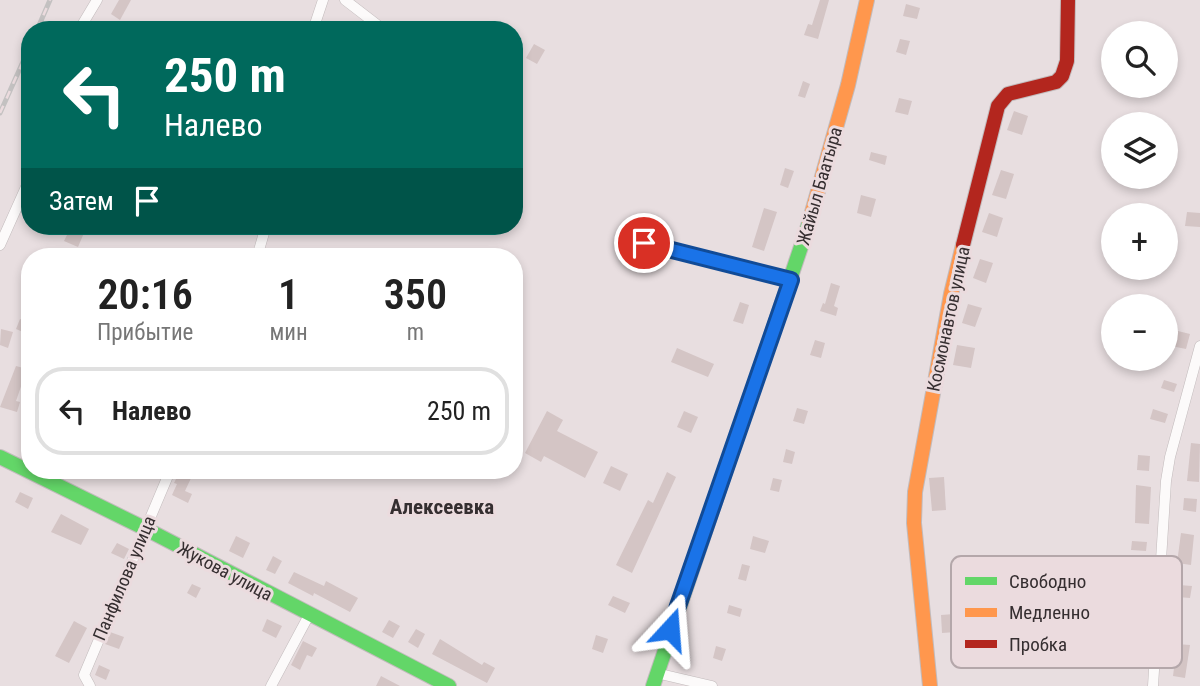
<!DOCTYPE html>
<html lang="ru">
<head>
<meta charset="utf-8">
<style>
	body { margin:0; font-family:"Roboto Condensed",sans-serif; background:#f2f2f2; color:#222; height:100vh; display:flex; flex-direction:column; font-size:26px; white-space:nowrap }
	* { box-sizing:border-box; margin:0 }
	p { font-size:23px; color:#767676 }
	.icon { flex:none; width:38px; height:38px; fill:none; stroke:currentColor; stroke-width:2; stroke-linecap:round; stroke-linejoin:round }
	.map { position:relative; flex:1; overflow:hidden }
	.panel { position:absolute; left:21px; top:248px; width:502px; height:231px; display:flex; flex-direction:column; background:#fff; border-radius:28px; box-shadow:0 4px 10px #0003 }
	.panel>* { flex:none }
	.banner { position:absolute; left:21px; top:21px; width:502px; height:214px; border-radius:28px; box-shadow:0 4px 10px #0003; background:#00695c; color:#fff; overflow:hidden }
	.buttons { position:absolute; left:1101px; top:21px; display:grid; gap:14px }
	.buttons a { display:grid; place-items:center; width:77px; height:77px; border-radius:50%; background:#fff; box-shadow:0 4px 10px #0003; font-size:35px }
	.pin { position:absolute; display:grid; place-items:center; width:60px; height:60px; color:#fff; margin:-30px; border:4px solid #fff; border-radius:50%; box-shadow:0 2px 7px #0007 }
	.me { position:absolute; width:77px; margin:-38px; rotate:19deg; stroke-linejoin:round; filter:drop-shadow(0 0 5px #0008) }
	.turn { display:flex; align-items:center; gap:24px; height:147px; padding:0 28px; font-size:32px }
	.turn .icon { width:91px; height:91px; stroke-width:2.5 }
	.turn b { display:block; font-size:49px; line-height:60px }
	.then { display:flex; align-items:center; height:66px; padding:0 28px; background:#0003; gap:14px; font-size:26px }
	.eta { display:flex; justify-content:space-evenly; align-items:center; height:119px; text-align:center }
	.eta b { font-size:42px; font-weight:600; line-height:49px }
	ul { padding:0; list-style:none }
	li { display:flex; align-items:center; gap:21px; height:88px; margin:0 14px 10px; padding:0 14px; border:4px solid #e0e0e0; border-radius:28px }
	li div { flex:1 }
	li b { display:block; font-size:26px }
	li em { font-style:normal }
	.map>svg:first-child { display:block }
	.building { fill:#d4c5c5 }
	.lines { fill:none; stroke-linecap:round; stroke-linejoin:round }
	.lane-casing { stroke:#c2bbbc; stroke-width:7 }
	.street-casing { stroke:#c2bbbc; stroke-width:11 }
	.fast-casing { stroke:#c2bbbc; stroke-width:16 }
	.slow-casing { stroke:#c2bbbc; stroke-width:16 }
	.jam-casing { stroke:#c2bbbc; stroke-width:16 }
	.lane { stroke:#fcfafa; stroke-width:5 }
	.street { stroke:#fcfafa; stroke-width:10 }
	.fast { stroke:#63d668; stroke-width:14 }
	.slow { stroke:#ff974d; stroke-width:14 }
	.jam { stroke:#b3261e; stroke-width:14 }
	.rail-casing { stroke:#c3c1c1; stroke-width:5 }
	.rail { stroke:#ebdbde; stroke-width:2.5; stroke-dasharray:8; stroke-linecap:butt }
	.route-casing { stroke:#114b97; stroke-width:18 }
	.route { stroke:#1a73e8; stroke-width:12 }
	.labels { text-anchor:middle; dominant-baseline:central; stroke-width:6; stroke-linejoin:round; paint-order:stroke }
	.street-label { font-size:18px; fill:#352e30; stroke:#ebdbde }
	.quarter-label { font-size:21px; font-weight:bold; fill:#352e30; stroke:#ebdbde }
	.key { fill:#ebdbde; stroke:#b4a7aa; stroke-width:2 }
	.key-label { font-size:19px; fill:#352e30 }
</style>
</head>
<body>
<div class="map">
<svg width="1200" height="686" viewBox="0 0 1200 686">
	<rect width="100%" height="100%" fill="#e8dee0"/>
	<!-- building -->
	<g class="building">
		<path d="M119,0H131L120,20L111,14Z"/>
		<path d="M820,0H829L818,39L804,35L808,24L812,25Z"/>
		<path d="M906,4L920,8L917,19L903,16Z"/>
		<path d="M900,39L910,41L906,55L896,52Z"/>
		<path d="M534,44L545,50L537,64L526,58Z"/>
		<path d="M803,81L810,84L805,98L798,96Z"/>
		<path d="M899,98L912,101L908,115L895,112Z"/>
		<path d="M1014,111L1028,116L1022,135L1007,130Z"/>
		<path d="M871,152L887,156L885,165L869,160Z"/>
		<path d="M785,168L794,171L788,188L780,185Z"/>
		<path d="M1001,170L1014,174L1006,199L992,195Z"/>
		<path d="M861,195L876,199L871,217L857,213Z"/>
		<path d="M764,208L777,212L764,251L752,247Z"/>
		<path d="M1187,212L1200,213V227L1185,226Z"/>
		<path d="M989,213L1003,218L997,237L982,232Z"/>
		<path d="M71,227L84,233L78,247L64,241Z"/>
		<path d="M980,259L993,263L986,283L973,278Z"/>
		<path d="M831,283L840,286L834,306L838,308L836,316L820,311L823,303L825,304Z"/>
		<path d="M740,302L749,305L743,324L733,321Z"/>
		<path d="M968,304L982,308L975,327L962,323Z"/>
		<path d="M20,319L30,323V335L16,329Z"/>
		<path d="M1,329L13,332L8,348L0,345Z"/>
		<path d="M1174,330L1190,334L1186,349L1171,346Z"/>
		<path d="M815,340L825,343L821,358L810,355Z"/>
		<path d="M957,345L975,348L971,368L953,365Z"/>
		<path d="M677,348L714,364L708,377L671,362Z"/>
		<path d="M16,366L27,369L16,401L20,402L17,412L0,407Z"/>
		<path d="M1164,380L1177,384L1174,392L1161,388Z"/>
		<path d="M797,408L808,411L804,424L793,421Z"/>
		<path d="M1153,409L1168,414L1165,423L1150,419Z"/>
		<path d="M547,411L563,420L557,431L598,452L585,478L544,456L541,462L525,453Z"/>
		<path d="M684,411L698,417L691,433L677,427Z"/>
		<path d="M1191,443L1200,444L1199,482L1187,481Z"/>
		<path d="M786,449L795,452L792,464L783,462Z"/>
		<path d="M1138,455L1150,456L1149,471L1137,470Z"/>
		<path d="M611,466L628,474L620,491L603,483Z"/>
		<path d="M180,471L192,476L185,491L192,494L188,503L172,495L177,484L174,483Z"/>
		<path d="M667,472L676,477L632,573L616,565L648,500L653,503Z"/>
		<path d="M944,477L946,510L932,511L929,478Z"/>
		<path d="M773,478L782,480L779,492L770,490Z"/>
		<path d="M1136,485L1151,487L1149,524L1135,523Z"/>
		<path d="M20,492L33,498L28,509L15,502Z"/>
		<path d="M1184,498L1197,499L1196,512L1183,510Z"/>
		<path d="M61,514L89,529L81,545L51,532Z"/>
		<path d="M1181,533L1194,535L1191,565L1177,563Z"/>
		<path d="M236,536L250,543L243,558L229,551Z"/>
		<path d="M753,536L769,541L765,553L750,549Z"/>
		<path d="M1132,541L1147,542L1146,551L1131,550Z"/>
		<path d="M117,543L129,549L124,559L111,553Z"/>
		<path d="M273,556L282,561L275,574L266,570Z"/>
		<path d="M742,564L750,566L746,581L738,579Z"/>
		<path d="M294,572L324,586L326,581L358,598L350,612L314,593L313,596L288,583Z"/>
		<path d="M192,584L201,588L196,598L187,593Z"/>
		<path d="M1179,585L1192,586L1190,598L1178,597Z"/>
		<path d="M613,596L630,603L625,613L608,605Z"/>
		<path d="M729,605L742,609L740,617L727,613Z"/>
		<path d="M954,614L956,632L942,633L941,615Z"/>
		<path d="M267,619L282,626L276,638L262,631Z"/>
		<path d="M389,620L400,626L393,638L382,632Z"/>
		<path d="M74,621L87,628L69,663L55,656Z"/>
		<path d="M416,629L425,634L418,648L408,642Z"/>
		<path d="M110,632L124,637L119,649L105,644Z"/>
		<path d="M596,635L608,639L603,653L592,649Z"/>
		<path d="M440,639L482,665L484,662L495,668L487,683L432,654Z"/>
		<path d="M303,641L317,648L312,657L307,655L300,670L291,665Z"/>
		<path d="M1177,644L1190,645L1185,678L1173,676Z"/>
		<path d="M716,646L726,649L722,661L713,658Z"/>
		<path d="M99,665L110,670L106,680L95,675Z"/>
		<path d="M381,676L400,686H376Z"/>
	</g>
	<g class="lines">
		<!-- lane casing -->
		<g class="lane-casing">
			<path id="lane" d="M644,243L788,279"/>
		</g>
		<!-- street casing -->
		<g class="street-casing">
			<g id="street">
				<path d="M345,0L384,30"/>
				<path d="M79,30L97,0"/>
				<path d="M313,30L323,0"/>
				<path d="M0,245L30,178"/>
				<path d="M257,257L266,226"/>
				<path d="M656,673L712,686"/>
				<path d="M90,686L84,675L170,471"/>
				<path d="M271,686L309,615"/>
				<path d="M1153,686L1166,481L1170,457L1200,346"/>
			</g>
		</g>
		<!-- fast casing -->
		<g class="fast-casing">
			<g id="fast">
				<path d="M0,457L144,528L449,686"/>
				<path d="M653,686L809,223"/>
			</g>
		</g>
		<!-- slow casing -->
		<g class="slow-casing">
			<g id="slow">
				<path d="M809,223L848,85L867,0"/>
				<path d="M930,686L914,523L915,492L951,294L963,245"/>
			</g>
		</g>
		<!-- jam casing -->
		<g class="jam-casing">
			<path id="jam" d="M963,245L998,106L1008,94L1056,82L1062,76L1067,61L1068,0"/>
		</g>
		<!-- lane -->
		<use href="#lane" class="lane"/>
		<!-- street -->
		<use href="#street" class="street"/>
		<!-- fast -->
		<use href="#fast" class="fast"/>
		<!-- slow -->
		<use href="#slow" class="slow"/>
		<!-- jam -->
		<use href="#jam" class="jam"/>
		<!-- rail casing -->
		<g class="rail-casing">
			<g id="rail">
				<path d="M37,30L50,0"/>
				<path d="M0,113L30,46"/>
			</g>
		</g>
		<!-- rail -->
		<use href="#rail" class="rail"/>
	</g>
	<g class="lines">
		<!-- route casing -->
		<g class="route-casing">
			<path id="route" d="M644,243L791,280L670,629"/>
		</g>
		<!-- route -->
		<use href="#route" class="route"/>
	</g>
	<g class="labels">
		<!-- street labels -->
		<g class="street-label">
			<text transform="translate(819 186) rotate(-74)">Жайыл Баатыра</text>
			<text transform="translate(948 319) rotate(-78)">Космонавтов улица</text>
			<text transform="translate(225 571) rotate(28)">Жукова улица</text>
			<text transform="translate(124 578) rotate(-67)">Панфилова улица</text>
		</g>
		<!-- quarter labels -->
		<g class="quarter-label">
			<text x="442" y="507">Алексеевка</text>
		</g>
	</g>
	<!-- legend -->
	<rect x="951" y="556" width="231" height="112" rx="10" class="key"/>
	<rect x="965" y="577" width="32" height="8" fill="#63d668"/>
	<rect x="965" y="608" width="32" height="9" fill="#ff974d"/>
	<rect x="965" y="640" width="32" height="8" fill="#b3261e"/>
	<g class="key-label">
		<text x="1009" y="588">Свободно</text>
		<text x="1009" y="619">Медленно</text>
		<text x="1009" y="651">Пробка</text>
	</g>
</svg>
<div class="buttons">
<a><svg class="icon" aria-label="search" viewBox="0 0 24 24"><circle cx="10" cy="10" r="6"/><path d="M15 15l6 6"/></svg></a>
<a><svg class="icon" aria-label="layers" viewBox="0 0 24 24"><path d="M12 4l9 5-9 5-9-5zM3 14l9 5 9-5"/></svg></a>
<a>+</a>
<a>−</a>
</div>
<div class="pin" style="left:644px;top:243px;background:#d93025"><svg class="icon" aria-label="arrive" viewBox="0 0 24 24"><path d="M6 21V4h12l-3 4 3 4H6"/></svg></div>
<svg class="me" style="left:670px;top:629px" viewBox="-20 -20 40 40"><path d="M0-17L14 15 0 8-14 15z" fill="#1a73e8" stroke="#fff" stroke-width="4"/></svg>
<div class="banner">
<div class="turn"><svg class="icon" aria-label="left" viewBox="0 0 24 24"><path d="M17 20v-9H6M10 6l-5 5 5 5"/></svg><div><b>250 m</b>Налево</div></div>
<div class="then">Затем<svg class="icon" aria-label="arrive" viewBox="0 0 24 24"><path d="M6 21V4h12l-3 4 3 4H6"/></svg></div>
</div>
<section class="panel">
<div class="eta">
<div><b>20:16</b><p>Прибытие</p></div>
<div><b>1</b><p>мин</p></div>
<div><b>350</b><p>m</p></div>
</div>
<ul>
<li><svg class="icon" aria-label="left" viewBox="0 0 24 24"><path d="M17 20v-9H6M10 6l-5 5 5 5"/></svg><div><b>Налево</b></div><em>250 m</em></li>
</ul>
</section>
</div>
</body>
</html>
